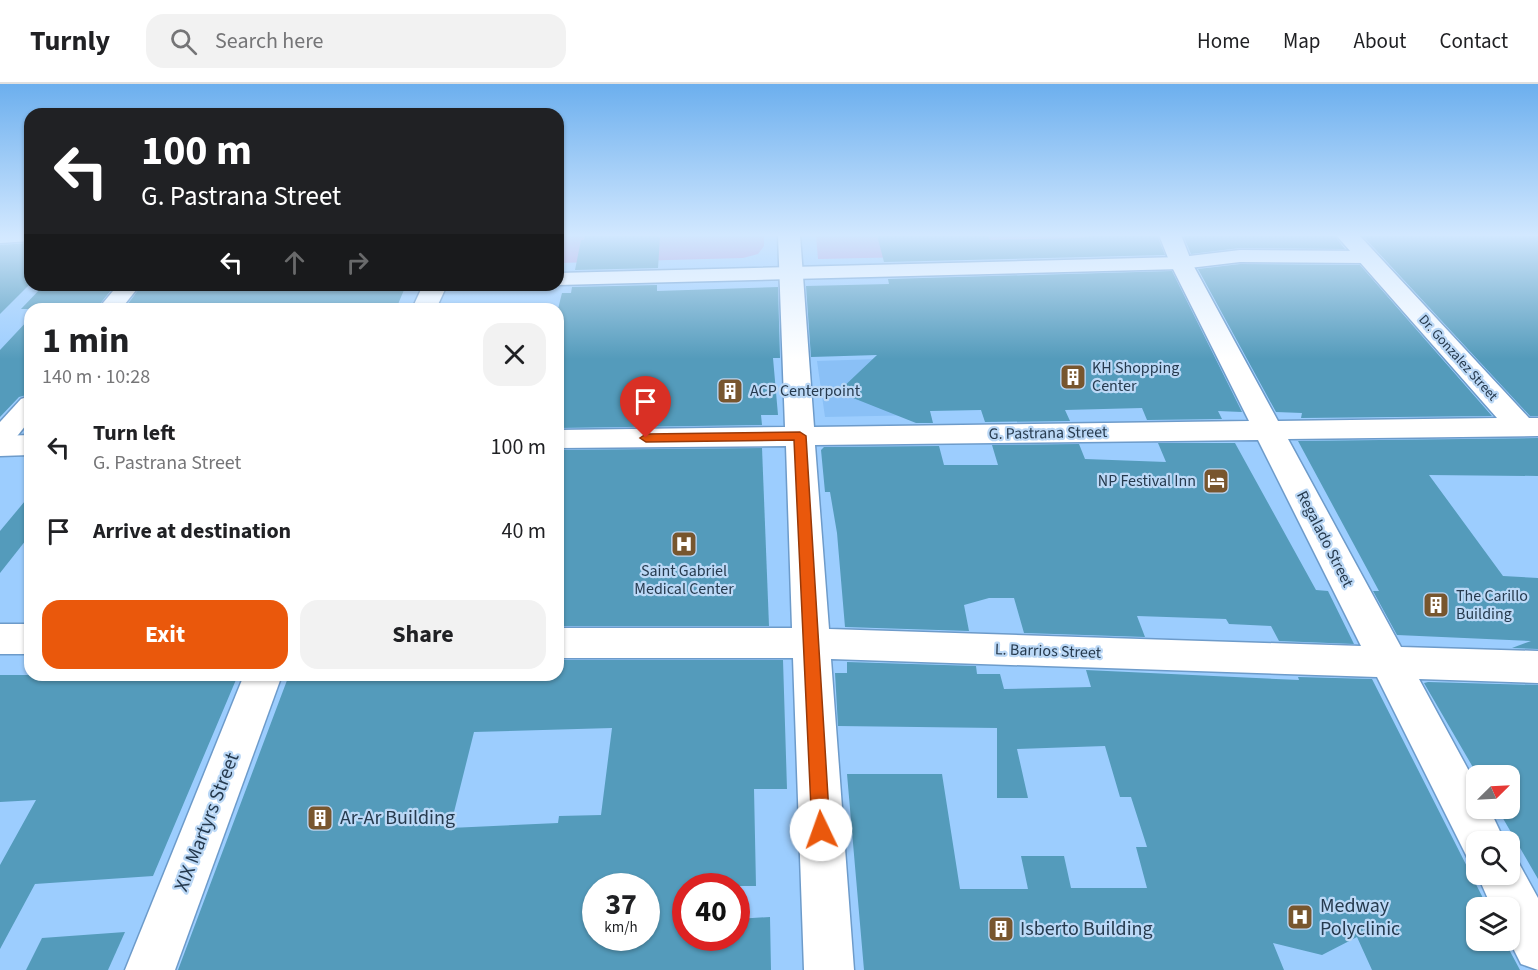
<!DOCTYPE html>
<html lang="en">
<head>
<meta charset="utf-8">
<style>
	body { margin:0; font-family:"Source Sans 3",sans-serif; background:#f2f2f2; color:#202124; height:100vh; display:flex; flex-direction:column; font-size:22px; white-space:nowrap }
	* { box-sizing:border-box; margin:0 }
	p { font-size:20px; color:#757577 }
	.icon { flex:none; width:33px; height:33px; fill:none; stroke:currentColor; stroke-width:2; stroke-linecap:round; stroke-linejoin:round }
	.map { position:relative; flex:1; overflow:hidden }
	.details { position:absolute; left:24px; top:219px; width:540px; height:378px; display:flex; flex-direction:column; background:#fff; border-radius:18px; box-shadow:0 2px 4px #0004 }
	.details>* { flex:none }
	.guide { position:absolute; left:24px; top:24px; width:540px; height:183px; border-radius:18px; box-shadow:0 2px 4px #0004; background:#202124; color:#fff; overflow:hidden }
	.needle { width:39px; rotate:66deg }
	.fabs { position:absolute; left:1466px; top:681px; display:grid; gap:12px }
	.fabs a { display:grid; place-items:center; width:54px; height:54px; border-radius:12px; background:#fff; box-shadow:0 2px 4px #0004; font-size:30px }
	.speed { position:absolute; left:582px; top:789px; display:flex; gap:12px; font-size:30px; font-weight:700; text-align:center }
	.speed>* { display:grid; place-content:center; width:78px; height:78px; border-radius:50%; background:#fff; box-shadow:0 2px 4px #0004; line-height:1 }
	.speed small { font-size:15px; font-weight:400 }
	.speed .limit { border:9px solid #d22; background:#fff; color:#111 }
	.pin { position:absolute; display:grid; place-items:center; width:51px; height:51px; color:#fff; margin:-62px -26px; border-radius:50% 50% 50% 0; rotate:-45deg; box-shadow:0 0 6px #0007 }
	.pin .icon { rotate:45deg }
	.me { position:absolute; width:66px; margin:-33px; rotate:357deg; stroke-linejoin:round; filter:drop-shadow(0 0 4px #0008) }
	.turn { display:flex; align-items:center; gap:21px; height:126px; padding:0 18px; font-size:27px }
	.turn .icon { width:78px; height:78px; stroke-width:2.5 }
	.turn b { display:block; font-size:42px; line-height:51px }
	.lanes { display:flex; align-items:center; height:57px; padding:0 18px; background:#0003; justify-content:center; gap:30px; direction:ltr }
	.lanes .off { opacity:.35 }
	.round { display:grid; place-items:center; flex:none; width:63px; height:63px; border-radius:18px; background:#f2f2f2 }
	.overview { display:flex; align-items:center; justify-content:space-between; height:102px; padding:0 18px }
	h1 { font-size:36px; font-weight:700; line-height:45px }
	.primary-button { display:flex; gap:12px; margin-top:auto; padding:12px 18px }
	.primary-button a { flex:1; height:69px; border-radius:18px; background:#ea580c; color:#fff; font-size:24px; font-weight:700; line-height:69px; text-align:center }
	.primary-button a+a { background:#f2f2f2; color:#202124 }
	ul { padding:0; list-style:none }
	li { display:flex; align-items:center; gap:18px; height:84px; padding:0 18px }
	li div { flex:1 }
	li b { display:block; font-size:22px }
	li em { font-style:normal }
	header { display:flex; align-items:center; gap:36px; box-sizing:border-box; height:84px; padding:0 30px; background:#fff; border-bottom:2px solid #e0e0e0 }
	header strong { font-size:28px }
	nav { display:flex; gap:33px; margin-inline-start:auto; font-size:21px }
	.search { width:420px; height:54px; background:#f2f2f2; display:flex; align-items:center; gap:15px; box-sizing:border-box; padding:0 21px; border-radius:18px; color:#757577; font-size:22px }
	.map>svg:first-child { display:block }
	.built { fill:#8ac0f6 }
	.green { fill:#b691d3 }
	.building { fill:#549bbb; fill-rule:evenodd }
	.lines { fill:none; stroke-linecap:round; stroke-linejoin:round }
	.street-casing { stroke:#6d9bca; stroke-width:3 }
	.secondary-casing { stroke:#6d9bca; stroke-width:3 }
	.street { fill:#fff; fill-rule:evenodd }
	.secondary { fill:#fff; fill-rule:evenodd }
	.route { fill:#ea580c; stroke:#983908; stroke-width:1.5 }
	.labels { text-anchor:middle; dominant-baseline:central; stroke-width:4.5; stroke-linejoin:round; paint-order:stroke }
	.far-street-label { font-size:14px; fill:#263a4e; stroke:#bbd8f6 }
	.poi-label { font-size:16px; fill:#263a4e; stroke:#bbd8f6; text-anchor:start }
	.street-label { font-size:16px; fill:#263a4e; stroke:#bbd8f6 }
	.near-poi-label { font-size:20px; fill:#263a4e; stroke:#bbd8f6; text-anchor:start }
	.near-street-label { font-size:20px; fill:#263a4e; stroke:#bbd8f6 }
</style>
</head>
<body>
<header>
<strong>Turnly</strong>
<div class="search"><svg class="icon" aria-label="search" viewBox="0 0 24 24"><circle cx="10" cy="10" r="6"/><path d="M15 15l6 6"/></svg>Search here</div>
<nav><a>Home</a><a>Map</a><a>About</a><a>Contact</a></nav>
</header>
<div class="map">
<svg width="1538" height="886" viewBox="0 0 1538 886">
	<rect width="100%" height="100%" fill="#9ccdfe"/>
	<!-- built -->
	<path class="built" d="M909,274L924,331L825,333L817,277Z"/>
	<!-- green -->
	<g class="green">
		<path d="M558,151H764V162L758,170L743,174L558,179Z"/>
		<path d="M816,151H1154L1161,163L1153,168L818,175Z"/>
	</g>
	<!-- building -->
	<g class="building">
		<path d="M585,151H657V153H660L658,184L575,186L581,156H584Z"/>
		<path d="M877,151H988L990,156L1078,154L1092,152L1091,151H1157L1165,171L884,178Z"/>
		<path d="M1183,151H1334L1345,165L1240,164L1191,170Z"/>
		<path d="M1362,151H1538V332H1530Z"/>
		<path d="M30,159V200L0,230V161Z"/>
		<path d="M1240,180L1360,181L1492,332L1301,334L1302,329L1276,328L1198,185Z"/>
		<path d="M1172,187L1242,328L1218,327L1222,335L1147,336L1142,324L1065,326L1070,337L985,338L981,326L930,327L933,339H916L838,308L877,271L811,273L806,202L889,200L888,195Z"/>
		<path d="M44,201H115L96,225H21Z"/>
		<path d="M142,201H406L396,225H124Z"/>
		<path d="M657,201V207L778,203L780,274H773L778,331H761L762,341L558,344V225L562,209H571L572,203Z"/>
		<path d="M30,234V310L19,313L0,333V266Z"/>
		<path d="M1538,354V392L1429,391L1503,492L1538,494V565L1512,564L1531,557L1397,551L1373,507H1379L1298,357Z"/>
		<path d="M1158,359H1235L1316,506L1328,507L1354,560L1279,557L1271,542L1229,540L1226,535L1137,532L1145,553L1024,549L1014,514H989L964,521L969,547L845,543L837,449L830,408H825L821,366L824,363L939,362L944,381H998L992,361L1079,360L1085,375L1166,378Z"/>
		<path d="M762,364L769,542H558V366Z"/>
		<path d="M30,411V451L0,489V447Z"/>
		<path d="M558,576H783L787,705H754L756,802H686V854H736V835L770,833L771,886H178L289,591H558ZM612,644L601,731L559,732L558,739L450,744L474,648ZM596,802H646V854H596Z"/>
		<path d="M847,578L976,582L977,590H1000L1004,605L1091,603L1086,586L1299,596L1298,593L1372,595L1488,824H1476V856H1504L1520,886H1372L1357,853L1322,871L1273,859L1284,886H864L847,690H942L960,805H1028L1021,772H1064L1071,804H1147L1136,763H1147L1131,713H1120L1105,662L1017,665L1028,714H997V644L838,642L835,589H847Z"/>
		<path d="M0,591H238L153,792L35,800L0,865V781L36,716L0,718Z"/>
		<path d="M1428,598L1538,601V795L1497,724H1509V692H1478L1424,599Z"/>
		<path d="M125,848L108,886H26L42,854Z"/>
	</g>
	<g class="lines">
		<!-- street casing -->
		<g class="street-casing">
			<g id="street">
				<path d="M0,151H30V157L0,159Z"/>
				<path d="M1240,166L1367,167L1374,169L1377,173L1374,177L1367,179L1240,178L1181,185L558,201H556L558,189L1181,173Z"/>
				<path d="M118,201H140L121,225H98Z"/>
				<path d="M30,312V336L10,361L0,364V338L21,315Z"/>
			</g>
		</g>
		<!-- secondary casing -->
		<g class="secondary-casing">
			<g id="secondary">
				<path d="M778,151H800L814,343L1249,337L1170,179L1159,151H1181L1192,179L1278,337L1497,334L1336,151H1359L1529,334H1538V352L1288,355L1401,563L1538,567V599L1419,595L1476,700V724H1489L1505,758H1476V777L1467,773L1377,593L831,575L854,886H804L793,574H558V544H792L786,362L558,364V346L785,343ZM1258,356L1361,562L829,545L815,361Z"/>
				<path d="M423,201H447L436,225H412Z"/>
				<path d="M30,351V371L0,372V352Z"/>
				<rect x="0" y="540" width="30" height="30"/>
				<path d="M244,591H282L175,886H125Z"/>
				<path d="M1509,771L1516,774L1538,814V886L1521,880L1509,856V824H1492L1477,790H1509Z"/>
			</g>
		</g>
		<!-- street -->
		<use href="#street" class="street"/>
		<!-- secondary -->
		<use href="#secondary" class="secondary"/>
	</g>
	<!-- sky -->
	<linearGradient id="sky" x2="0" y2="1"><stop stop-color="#6cafee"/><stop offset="0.55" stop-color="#d2e8ff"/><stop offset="1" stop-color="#d2e8ff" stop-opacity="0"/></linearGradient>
	<rect width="1538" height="275" fill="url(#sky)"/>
	<!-- route -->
	<path class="route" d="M800,348L806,352L830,746L828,752L821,755L815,752L812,746L794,356L646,358L640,354L646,350Z"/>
	<!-- icons -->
	<defs>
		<g id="building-square" transform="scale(1.35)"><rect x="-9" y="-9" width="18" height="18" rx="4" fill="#78562e" stroke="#bbd8f6"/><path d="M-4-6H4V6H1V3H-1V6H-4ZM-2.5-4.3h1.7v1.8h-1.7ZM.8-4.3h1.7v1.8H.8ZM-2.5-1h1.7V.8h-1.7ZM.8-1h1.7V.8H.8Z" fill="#fff"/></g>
		<g id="hotel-square" transform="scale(1.35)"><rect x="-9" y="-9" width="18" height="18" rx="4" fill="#78562e" stroke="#bbd8f6"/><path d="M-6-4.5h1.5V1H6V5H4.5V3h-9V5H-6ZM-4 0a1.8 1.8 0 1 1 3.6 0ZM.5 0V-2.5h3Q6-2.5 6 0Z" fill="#fff"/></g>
		<g id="hospital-square" transform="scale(1.35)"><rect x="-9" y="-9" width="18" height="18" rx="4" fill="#78562e" stroke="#bbd8f6"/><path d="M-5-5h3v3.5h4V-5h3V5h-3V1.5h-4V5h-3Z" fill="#fff"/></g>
	</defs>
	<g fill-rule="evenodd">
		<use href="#building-square" x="1073" y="293"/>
		<use href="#building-square" x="730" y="307"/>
		<use href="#hotel-square" x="1216" y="397"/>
		<use href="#hospital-square" x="684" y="460"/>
		<use href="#building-square" x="1436" y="521"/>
		<use href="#building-square" x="320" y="734"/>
		<use href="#hospital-square" x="1300" y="833"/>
		<use href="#building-square" x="1001" y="845"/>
	</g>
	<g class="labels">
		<!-- far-street labels -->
		<g class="far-street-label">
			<text transform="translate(1458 274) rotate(48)">Dr. Gonzalez Street</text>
		</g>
		<!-- poi labels -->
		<g class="poi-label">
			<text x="1092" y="284">KH Shopping<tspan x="1092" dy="18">Center</tspan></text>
			<text x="750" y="307">ACP Centerpoint</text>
			<text x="1196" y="397" text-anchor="end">NP Festival Inn</text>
			<text x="684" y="487" text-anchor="middle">Saint Gabriel<tspan x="684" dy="18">Medical Center</tspan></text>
			<text x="1456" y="512">The Carillo<tspan x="1456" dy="18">Building</tspan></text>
		</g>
		<!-- street labels -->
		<g class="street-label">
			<text transform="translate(1048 349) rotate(-1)">G. Pastrana Street</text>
			<text transform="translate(1325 455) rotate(63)">Regalado Street</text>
			<text transform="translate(1048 567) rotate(2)">L. Barrios Street</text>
		</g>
		<!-- near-poi labels -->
		<g class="near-poi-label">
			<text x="340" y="734">Ar-Ar Building</text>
			<text x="1320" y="822">Medway<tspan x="1320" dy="23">Polyclinic</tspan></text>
			<text x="1020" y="845">Isberto Building</text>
		</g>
		<!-- near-street labels -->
		<g class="near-street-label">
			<text transform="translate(207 738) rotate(-69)">XIX Martyrs Street</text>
		</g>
	</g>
</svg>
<div class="fabs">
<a><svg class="needle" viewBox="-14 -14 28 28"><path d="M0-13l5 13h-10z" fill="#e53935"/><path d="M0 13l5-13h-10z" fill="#757577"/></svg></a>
<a><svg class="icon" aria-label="search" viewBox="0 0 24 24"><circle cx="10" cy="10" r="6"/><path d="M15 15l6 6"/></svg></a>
<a><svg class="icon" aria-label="layers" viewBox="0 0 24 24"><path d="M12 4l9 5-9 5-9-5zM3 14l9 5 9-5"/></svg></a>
</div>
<div class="speed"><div>37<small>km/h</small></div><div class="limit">40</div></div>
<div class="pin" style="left:646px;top:354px;background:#d93025"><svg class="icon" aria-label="arrive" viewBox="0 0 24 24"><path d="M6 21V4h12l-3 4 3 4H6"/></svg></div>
<svg class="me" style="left:821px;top:746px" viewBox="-20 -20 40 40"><circle r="19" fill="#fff"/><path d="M0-13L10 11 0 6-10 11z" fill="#ea580c"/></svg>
<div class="guide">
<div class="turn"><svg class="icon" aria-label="left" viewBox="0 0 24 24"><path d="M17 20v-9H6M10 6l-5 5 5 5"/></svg><div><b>100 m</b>G. Pastrana Street</div></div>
<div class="lanes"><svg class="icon" aria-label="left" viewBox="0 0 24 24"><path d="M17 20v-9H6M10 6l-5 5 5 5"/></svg><svg class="icon off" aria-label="ahead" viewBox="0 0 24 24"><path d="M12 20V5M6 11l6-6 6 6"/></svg><svg class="icon off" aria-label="right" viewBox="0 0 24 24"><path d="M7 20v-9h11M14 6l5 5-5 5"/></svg></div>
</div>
<section class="details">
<div class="overview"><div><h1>1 min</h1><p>140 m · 10:28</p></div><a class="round"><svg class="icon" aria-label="close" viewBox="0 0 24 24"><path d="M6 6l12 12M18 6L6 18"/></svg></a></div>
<ul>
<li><svg class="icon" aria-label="left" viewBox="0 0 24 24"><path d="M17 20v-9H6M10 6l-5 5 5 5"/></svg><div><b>Turn left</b><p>G. Pastrana Street</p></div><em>100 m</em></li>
<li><svg class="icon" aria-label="arrive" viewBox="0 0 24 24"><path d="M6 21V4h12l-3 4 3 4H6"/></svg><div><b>Arrive at destination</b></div><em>40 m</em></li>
</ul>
<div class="primary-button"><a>Exit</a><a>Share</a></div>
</section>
</div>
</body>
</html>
